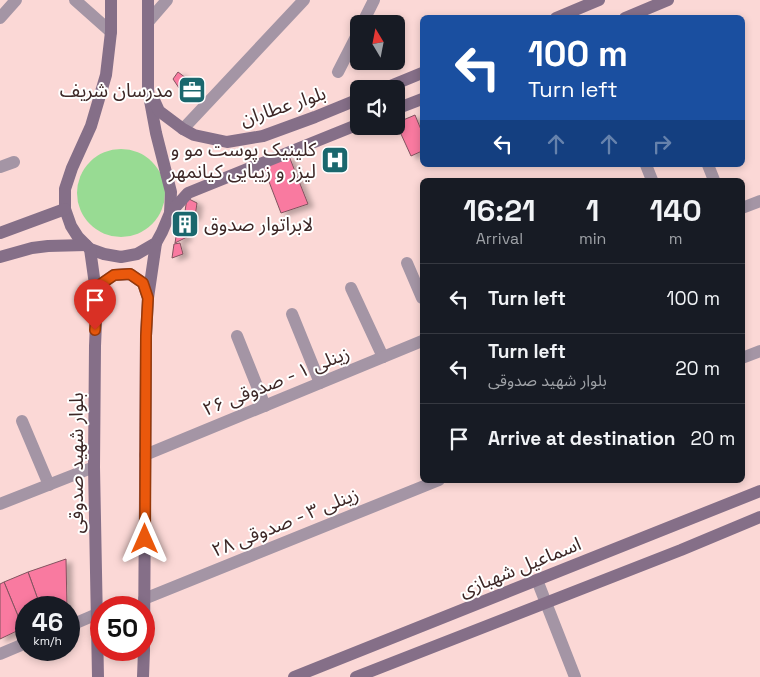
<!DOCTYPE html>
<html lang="en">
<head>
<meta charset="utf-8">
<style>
	body { margin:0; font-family:"Space Grotesk","Noto Sans Arabic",sans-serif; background:#242831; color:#f1f3f6; height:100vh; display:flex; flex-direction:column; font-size:19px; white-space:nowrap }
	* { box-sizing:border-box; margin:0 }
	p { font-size:16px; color:#9ea1a6 }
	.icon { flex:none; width:28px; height:28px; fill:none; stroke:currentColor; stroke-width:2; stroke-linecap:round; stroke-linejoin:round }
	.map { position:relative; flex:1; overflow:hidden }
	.sheet { position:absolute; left:420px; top:178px; width:325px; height:305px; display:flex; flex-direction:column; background:#171b24; border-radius:8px; box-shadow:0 2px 8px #0003 }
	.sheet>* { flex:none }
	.hud { position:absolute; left:420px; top:15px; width:325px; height:152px; border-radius:8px; box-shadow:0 2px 8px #0003; background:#1a4fa0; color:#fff; overflow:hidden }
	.needle { width:32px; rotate:350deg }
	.fabs { position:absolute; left:350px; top:15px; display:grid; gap:10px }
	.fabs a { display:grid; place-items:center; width:55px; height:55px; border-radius:8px; background:#171b24; box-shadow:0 2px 8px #0003; font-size:25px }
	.speed { position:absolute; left:15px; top:596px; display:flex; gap:10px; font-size:25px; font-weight:700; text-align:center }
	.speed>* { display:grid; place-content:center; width:65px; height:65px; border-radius:50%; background:#171b24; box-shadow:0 2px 8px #0003; line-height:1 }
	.speed small { font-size:12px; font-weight:400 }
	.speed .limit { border:8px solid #d22; background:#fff; color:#111 }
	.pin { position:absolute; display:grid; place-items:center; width:42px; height:42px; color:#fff; margin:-51px -21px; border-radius:50% 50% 50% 0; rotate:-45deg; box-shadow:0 0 5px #0007 }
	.pin .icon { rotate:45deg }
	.me { position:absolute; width:55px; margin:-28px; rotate:0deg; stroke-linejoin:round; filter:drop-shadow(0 0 4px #0008) }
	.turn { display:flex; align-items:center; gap:18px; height:105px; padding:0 25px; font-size:22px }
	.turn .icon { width:65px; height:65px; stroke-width:2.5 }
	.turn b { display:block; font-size:35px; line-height:42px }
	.lanes { display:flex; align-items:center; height:48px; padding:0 25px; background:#0003; justify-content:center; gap:25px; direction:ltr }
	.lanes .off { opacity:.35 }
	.eta { display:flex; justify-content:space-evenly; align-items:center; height:85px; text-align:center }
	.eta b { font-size:30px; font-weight:800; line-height:35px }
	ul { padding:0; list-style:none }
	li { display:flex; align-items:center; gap:15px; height:70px; padding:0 25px; border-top:1px solid #363941 }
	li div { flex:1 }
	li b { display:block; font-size:19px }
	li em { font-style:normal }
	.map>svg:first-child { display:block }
	.green { fill:#98db93 }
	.building { fill:#f97aa0; stroke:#82535f; filter:url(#shadow) }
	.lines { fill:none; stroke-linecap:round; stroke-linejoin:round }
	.street { stroke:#a495a5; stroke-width:12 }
	.secondary { stroke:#856f88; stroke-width:12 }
	.route-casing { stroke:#983908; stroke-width:12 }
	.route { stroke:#ea580c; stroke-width:9 }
	.labels { text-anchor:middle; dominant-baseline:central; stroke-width:4; stroke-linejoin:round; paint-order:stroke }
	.poi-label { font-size:19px; fill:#3d2726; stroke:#fff; text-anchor:end }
	.street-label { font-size:19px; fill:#3d2726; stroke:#fff }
</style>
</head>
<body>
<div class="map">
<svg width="760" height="677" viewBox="0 0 760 677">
	<defs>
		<filter id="shadow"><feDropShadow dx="5.5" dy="3" stdDeviation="2.5" flood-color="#0004"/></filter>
	</defs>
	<rect width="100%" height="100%" fill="#fbd8d6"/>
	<!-- green -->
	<circle class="green" cx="121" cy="193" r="44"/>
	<!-- building -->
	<g class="building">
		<path d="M178,72L186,78L179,88L173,79Z"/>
		<path d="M415,115L422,132V151L411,156L396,123Z"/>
		<path d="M289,156L308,204L281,213L263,166Z"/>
		<path d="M187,198L197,203L195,217L184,218Z"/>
		<path d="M188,218L192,224L183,230L179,223Z"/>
		<path d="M178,224L187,237L175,243Z"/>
		<path d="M180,243L183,254L172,258L174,244Z"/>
		<path d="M66,559L67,608H41L28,572Z"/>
		<path d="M28,572L41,608H26V626L23,628L4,582Z"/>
		<path d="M4,582L23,628L0,639V584Z"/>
	</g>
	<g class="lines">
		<!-- street -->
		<g class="street">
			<path d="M75,0L111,32"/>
			<path d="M0,18L16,0"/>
			<path d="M148,22L167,0"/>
			<path d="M362,24L374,0"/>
			<path d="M338,72L359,31"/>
			<path d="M183,129L304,0"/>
			<path d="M646,165L652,180"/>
			<path d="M708,165L714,180"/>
			<path d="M0,167L14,162"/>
			<path d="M742,208L760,201"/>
			<path d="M407,263L422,298"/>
			<path d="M351,288L383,357"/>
			<path d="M292,314L320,383"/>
			<path d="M237,336L265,406"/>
			<path d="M742,358L760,351"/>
			<path d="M22,421L49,485"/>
			<path d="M145,455L422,341"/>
			<path d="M0,504L94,467"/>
			<path d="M537,580L575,677"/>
			<path d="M144,599L439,480"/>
			<path d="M69,626L97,614"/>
			<path d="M0,654L26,643"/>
		</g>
		<!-- secondary -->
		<g class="secondary">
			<path d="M111,0V32L106,75L91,126L72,168L65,189V209L71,226L78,237L90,249L104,254L121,257L137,254L156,243L162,232L170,213L171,192L156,133L148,90V0"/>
			<path d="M556,18L599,0"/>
			<path d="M625,18L668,0"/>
			<path d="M383,89L422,73"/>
			<path d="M154,100L159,111L183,129L194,135L227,142L263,136L315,117L359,99"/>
			<path d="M396,109L422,99"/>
			<path d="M170,213L188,193L359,124"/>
			<path d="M0,233L65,209"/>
			<path d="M90,249L97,299L95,346L94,467L98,677"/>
			<path d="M0,257L32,248L48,246L86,245"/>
			<path d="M97,298L101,284L114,275L130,274L143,283L148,298"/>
			<path d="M144,648L146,336L148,298L156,243"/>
			<path d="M143,677L144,650"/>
			<path d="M294,677L760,491"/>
			<path d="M356,677L681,550L760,517"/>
		</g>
	</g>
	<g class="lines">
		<!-- route casing -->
		<g class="route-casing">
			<path id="route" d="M95,330L97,299L101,284L114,275L130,274L143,283L148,298L146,336L145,539"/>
		</g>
		<!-- route -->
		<use href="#route" class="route"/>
	</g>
	<!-- icons -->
	<defs>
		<g id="office-square" transform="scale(1.4375)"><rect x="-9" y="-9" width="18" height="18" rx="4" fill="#1a676d" stroke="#fff"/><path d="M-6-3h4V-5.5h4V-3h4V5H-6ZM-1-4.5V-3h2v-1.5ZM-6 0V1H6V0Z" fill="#fff"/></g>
		<g id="hospital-square" transform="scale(1.4375)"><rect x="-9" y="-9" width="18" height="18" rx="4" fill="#1a676d" stroke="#fff"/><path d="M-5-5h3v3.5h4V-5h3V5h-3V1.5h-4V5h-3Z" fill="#fff"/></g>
		<g id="building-square" transform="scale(1.4375)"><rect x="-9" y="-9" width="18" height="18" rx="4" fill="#1a676d" stroke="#fff"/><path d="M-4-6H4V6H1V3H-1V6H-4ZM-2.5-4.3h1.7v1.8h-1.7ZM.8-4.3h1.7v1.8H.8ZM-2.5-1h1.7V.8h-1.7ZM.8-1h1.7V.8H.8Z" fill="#fff"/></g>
	</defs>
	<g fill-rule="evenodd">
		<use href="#office-square" x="192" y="90"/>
		<use href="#hospital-square" x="335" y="160"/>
		<use href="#building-square" x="185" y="224"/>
	</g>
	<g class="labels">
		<!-- poi labels -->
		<g class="poi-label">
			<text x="173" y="90">مدرسان شریف</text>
			<text x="316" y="149">کلینیک پوست مو و<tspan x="316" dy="22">لیزر و زیبایی کیانمهر</tspan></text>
			<text x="204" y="224" text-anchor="start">لابراتوار صدوق</text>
		</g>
		<!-- street labels -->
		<g class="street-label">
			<text transform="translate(283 106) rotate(-18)">بلوار عطاران</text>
			<text transform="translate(276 381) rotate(-22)">زینلی ۱ - صدوقی ۲۶</text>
			<text transform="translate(76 463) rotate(-90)">بلوار شهید صدوقی</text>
			<text transform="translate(285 522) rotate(-22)">زینلی ۳ - صدوقی ۲۸</text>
			<text transform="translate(520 567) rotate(-22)">اسماعیل شهبازی</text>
		</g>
	</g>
</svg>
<div class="fabs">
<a><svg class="needle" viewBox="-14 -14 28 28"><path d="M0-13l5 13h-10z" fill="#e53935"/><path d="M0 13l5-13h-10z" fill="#9ea1a6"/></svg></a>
<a><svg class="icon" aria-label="sound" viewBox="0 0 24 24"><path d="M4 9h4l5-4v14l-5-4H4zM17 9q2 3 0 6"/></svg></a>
</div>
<div class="speed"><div>46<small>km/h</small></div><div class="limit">50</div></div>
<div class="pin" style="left:95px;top:330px;background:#d93025"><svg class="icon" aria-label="arrive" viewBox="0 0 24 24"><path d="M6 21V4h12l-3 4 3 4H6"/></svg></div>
<svg class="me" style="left:145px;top:539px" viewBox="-20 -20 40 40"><path d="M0-17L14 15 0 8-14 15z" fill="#ea580c" stroke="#fff" stroke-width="4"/></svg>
<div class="hud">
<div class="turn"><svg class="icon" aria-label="left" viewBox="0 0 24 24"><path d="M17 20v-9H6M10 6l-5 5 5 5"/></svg><div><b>100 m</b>Turn left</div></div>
<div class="lanes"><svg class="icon" aria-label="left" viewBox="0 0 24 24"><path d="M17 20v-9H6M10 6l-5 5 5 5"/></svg><svg class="icon off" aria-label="ahead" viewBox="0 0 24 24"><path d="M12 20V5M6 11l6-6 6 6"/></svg><svg class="icon off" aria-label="ahead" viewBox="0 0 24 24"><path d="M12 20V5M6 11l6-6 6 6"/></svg><svg class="icon off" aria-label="right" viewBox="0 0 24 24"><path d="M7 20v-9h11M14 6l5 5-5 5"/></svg></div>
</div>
<section class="sheet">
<div class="eta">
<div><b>16:21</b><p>Arrival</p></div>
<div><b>1</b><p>min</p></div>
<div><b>140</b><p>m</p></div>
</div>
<ul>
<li><svg class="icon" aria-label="left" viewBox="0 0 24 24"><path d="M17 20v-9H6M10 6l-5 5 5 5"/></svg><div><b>Turn left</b></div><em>100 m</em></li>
<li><svg class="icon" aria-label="left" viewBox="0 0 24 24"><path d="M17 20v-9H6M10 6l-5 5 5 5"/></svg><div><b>Turn left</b><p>بلوار شهید صدوقی</p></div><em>20 m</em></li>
<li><svg class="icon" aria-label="arrive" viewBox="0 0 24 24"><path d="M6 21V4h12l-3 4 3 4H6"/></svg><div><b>Arrive at destination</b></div><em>20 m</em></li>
</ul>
</section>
</div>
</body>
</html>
